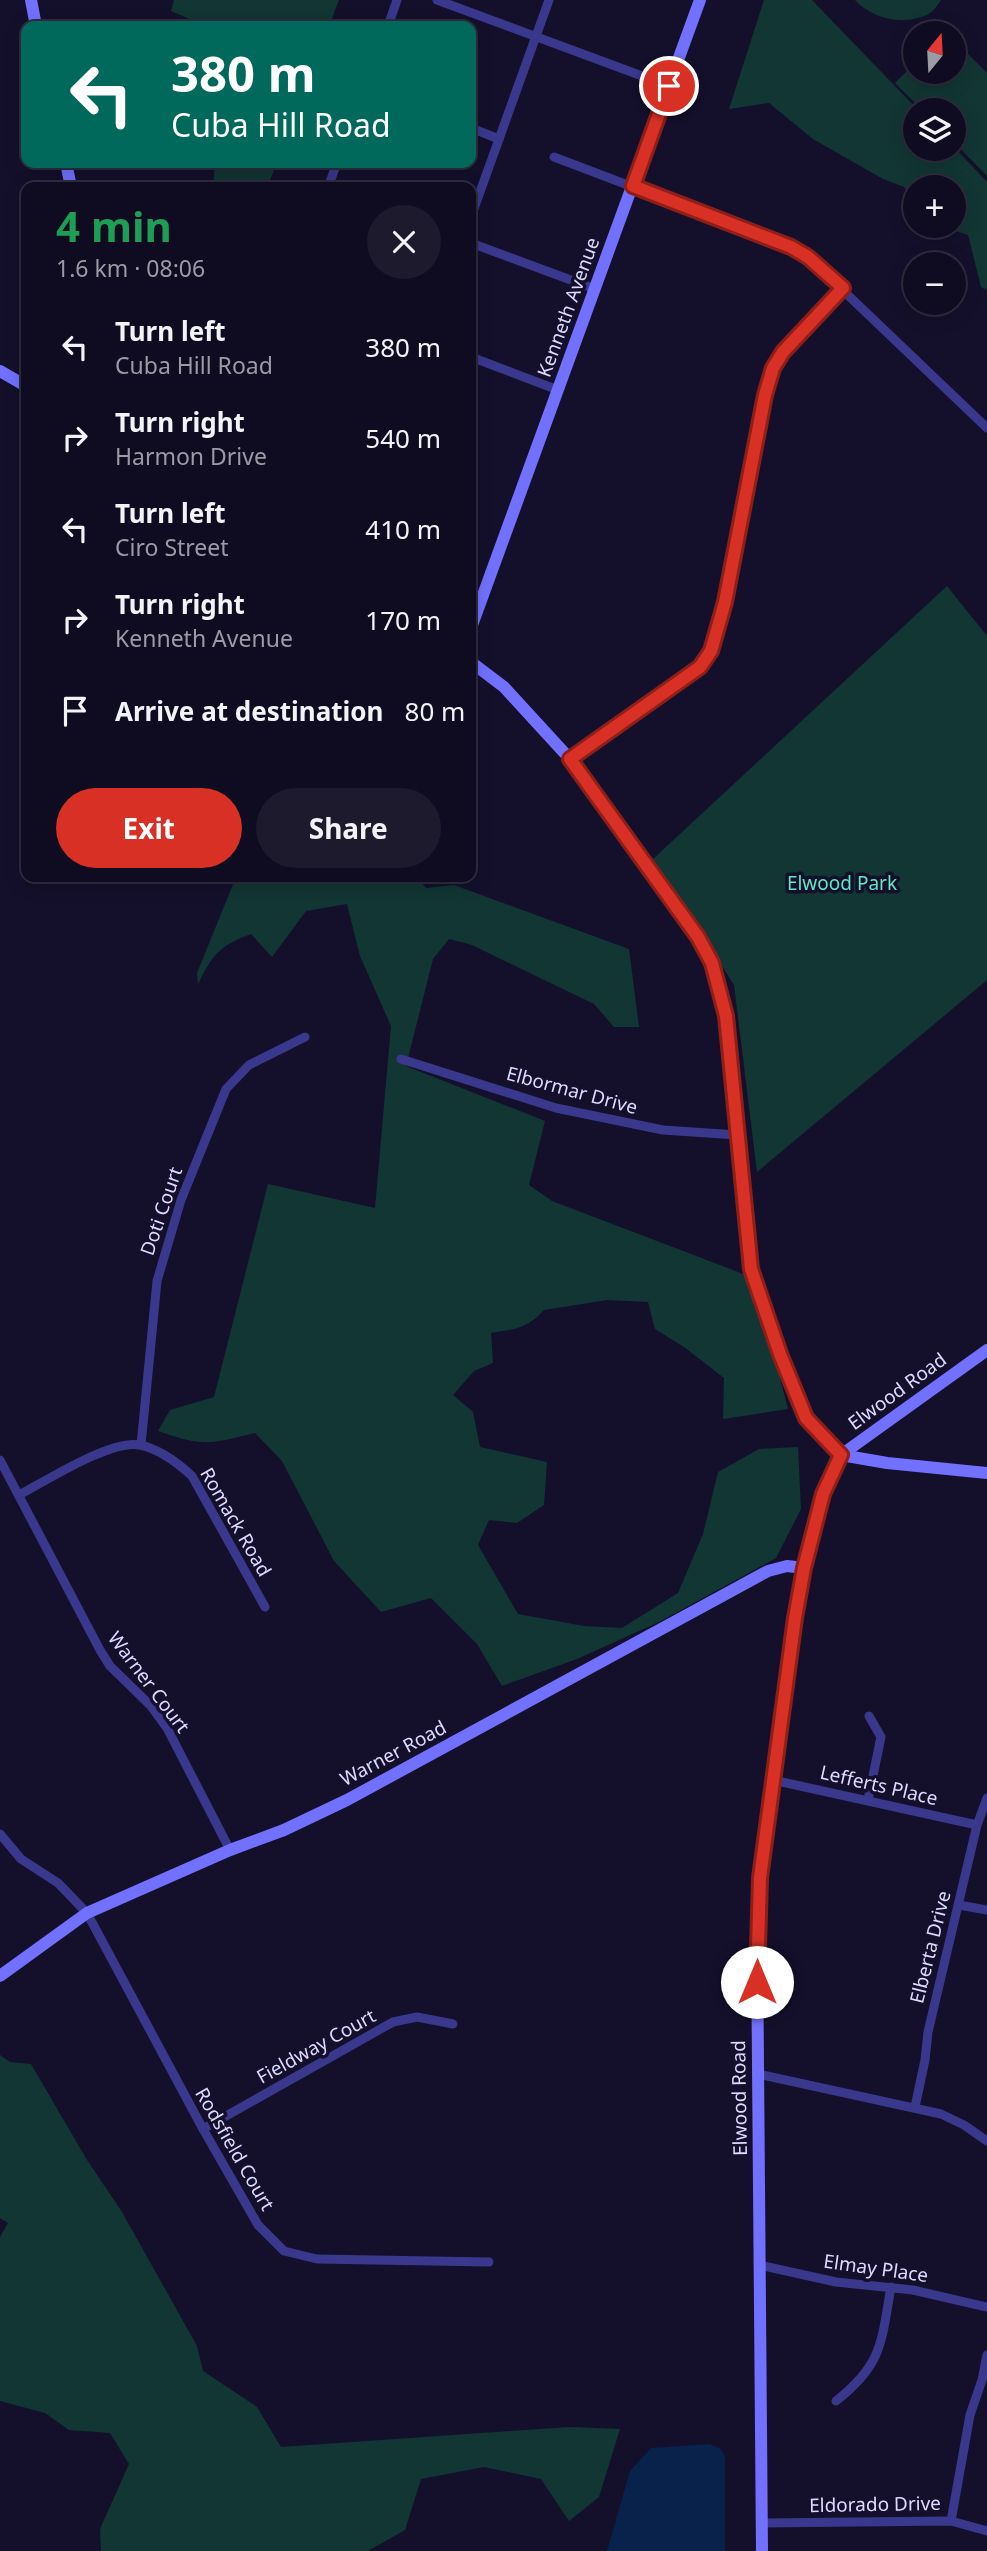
<!DOCTYPE html>
<html lang="en">
<head>
<meta charset="utf-8">
<style>
	body { margin:0; font-family:"Noto Sans",sans-serif; background:#1d1a2e; color:#f1f3f6; height:100vh; display:flex; flex-direction:column; font-size:26px; white-space:nowrap }
	* { box-sizing:border-box; margin:0 }
	p { font-size:23px; color:#9b9ba5 }
	.icon { flex:none; width:38px; height:38px; fill:none; stroke:currentColor; stroke-width:2; stroke-linecap:round; stroke-linejoin:round }
	.map { position:relative; flex:1; overflow:hidden }
	.sheet { position:absolute; left:21px; top:182px; width:455px; height:700px; display:flex; flex-direction:column; background:#0f0c21; border-radius:14px; box-shadow:0 4px 18px #0003,0 0 0 2px #2f2c3f }
	.sheet>* { flex:none }
	.top-card { position:absolute; left:21px; top:21px; width:455px; height:147px; border-radius:14px; box-shadow:0 4px 18px #0003,0 0 0 2px #2f2c3f; background:#00695c; color:#fff; overflow:hidden }
	.needle { width:46px; rotate:18deg }
	.controls { position:absolute; left:903px; top:21px; display:grid; gap:14px }
	.controls a { display:grid; place-items:center; width:63px; height:63px; border-radius:50%; background:#0f0c21; box-shadow:0 4px 18px #0003,0 0 0 2px #2f2c3f; font-size:35px }
	.pin { position:absolute; display:grid; place-items:center; width:60px; height:60px; color:#fff; margin:-30px; border:4px solid #fff; border-radius:50%; box-shadow:0 2px 7px #0007 }
	.me { position:absolute; width:77px; margin:-38px; rotate:0deg; stroke-linejoin:round; filter:drop-shadow(0 0 5px #0008) }
	.turn { display:flex; align-items:center; gap:24px; height:147px; padding:0 35px; font-size:32px }
	.turn .icon { width:91px; height:91px; stroke-width:2.5 }
	.turn b { display:block; font-size:49px; line-height:60px }
	.round { display:grid; place-items:center; flex:none; width:74px; height:74px; border-radius:37px; background:#1d1a2e }
	.summary { display:flex; align-items:center; justify-content:space-between; height:119px; padding:0 35px }
	h1 { font-size:42px; font-weight:700; line-height:52px; color:#1e9e55 }
	.primary-button { display:flex; gap:14px; margin-top:auto; padding:14px 35px }
	.primary-button a { flex:1; height:80px; border-radius:42px; background:#d93025; color:#fff; font-size:28px; font-weight:700; line-height:80px; text-align:center }
	.primary-button a+a { background:#1d1a2e; color:#f1f3f6 }
	ul { padding:0; list-style:none }
	li { display:flex; align-items:center; gap:21px; height:91px; padding:0 35px }
	li div { flex:1 }
	li b { display:block; font-size:26px }
	li em { font-style:normal }
	.map>svg:first-child { display:block }
	.green { fill:#123634 }
	.water { fill:#08224c }
	.lines { fill:none; stroke-linecap:round; stroke-linejoin:round }
	.street { stroke:#3a388d; stroke-width:9 }
	.secondary { stroke:#7271ff; stroke-width:12 }
	.route-casing { stroke:#8d1f18; stroke-width:18 }
	.route { stroke:#d93025; stroke-width:12 }
	.labels { text-anchor:middle; dominant-baseline:central; stroke-width:7; stroke-linejoin:round; paint-order:stroke }
	.street-label { font-size:19px; fill:#dedaff; stroke:#14102c }
	.park-label { font-size:19px; fill:#5fe6c2; stroke:#14102c }
</style>
</head>
<body>
<div class="map">
<svg width="987" height="2551" viewBox="0 0 987 2551">
	<rect width="100%" height="100%" fill="#14102c"/>
	<!-- green -->
	<g class="green">
		<path d="M174,0H339L329,26H206L171,11Z"/>
		<path d="M764,0H812L918,110H915V149L954,147L987,182V290L981,287L968,235L941,226H954V187H915V202L904,187L883,179L813,139L769,103L729,109Z"/>
		<path d="M855,0H941C938,4 934,11 930,13C906,27 872,19 855,0Z"/>
		<path d="M954,40L987,73V176L954,142V110H922L895,83L915,63V72H954Z"/>
		<path d="M215,163H277L267,187H213Z"/>
		<path d="M947,586L987,636V980L757,1172L734,985L653,859Z"/>
		<path d="M236,877H416L426,888L454,885L629,949L639,1027H614L594,1004L472,945L449,939L433,959L406,1066L545,1121L529,1185L552,1201L754,1278L788,1409L723,1419L724,1378L684,1347L655,1329L648,1302L607,1300L544,1310C527,1329 515,1329 491,1333L493,1363L474,1371L453,1395L473,1412L480,1447L547,1462L544,1505L517,1523L489,1520L478,1545L518,1614L584,1626L622,1628L678,1593L703,1534L718,1472L759,1449L798,1447L801,1509L776,1558L661,1621L577,1659L502,1686L477,1644L431,1598L381,1612L334,1561L282,1461L255,1433C210,1444 203,1447 158,1431L170,1410L214,1397L268,1184L375,1208L391,1026L360,956L347,904L306,911L272,957L251,934C219,946 213,954 198,984L197,973Z"/>
		<path d="M0,2055L10,2062L31,2064L87,2160L122,2212L197,2346L203,2371L257,2407L281,2447L569,2427L620,2429L599,2497L569,2521L541,2479L484,2467L421,2479L405,2530L368,2551H101L100,2529L129,2464L110,2433L69,2430L45,2413L0,2401V2237L8,2223L0,2218Z"/>
	</g>
	<!-- water -->
	<path class="water" d="M709,2444L719,2448L725,2456V2551H607L630,2471L651,2448Z"/>
	<g class="lines">
		<!-- street -->
		<g class="street">
			<path d="M437,0L669,86"/>
			<path d="M388,26L397,0"/>
			<path d="M471,128L499,139"/>
			<path d="M554,157L791,247L808,257L987,428"/>
			<path d="M328,187L337,163"/>
			<path d="M471,217L549,0"/>
			<path d="M471,243L595,289"/>
			<path d="M471,357L558,390"/>
			<path d="M570,759L700,667L711,651L725,602L765,395L773,368L783,352L843,288"/>
			<path d="M401,1059L556,1108L663,1130L737,1135"/>
			<path d="M141,1445L157,1281L181,1200L226,1089L249,1065L305,1037"/>
			<path d="M0,1460L100,1650L110,1666L151,1706L167,1728L230,1850"/>
			<path d="M19,1495C46,1481 111,1439 140,1445C159,1449 179,1464 192,1476L265,1607"/>
			<path d="M773,1780L977,1825"/>
			<path d="M868,1800L881,1737L869,1716"/>
			<path d="M0,1834L21,1859L58,1883L87,1913L203,2129L258,2225L284,2251L317,2259L489,2262"/>
			<path d="M959,1905L987,1910"/>
			<path d="M758,2074L941,2114L964,2125L987,2141"/>
			<path d="M915,2107L925,2060L928,2032L977,1825L987,1798"/>
			<path d="M203,2129L393,2022L417,2017L453,2024"/>
			<path d="M759,2265L836,2282L913,2290L987,2307"/>
			<path d="M836,2401C883,2364 881,2343 891,2287"/>
			<path d="M951,2521L970,2415L982,2380L987,2355"/>
			<path d="M762,2523L951,2521L987,2531"/>
		</g>
		<!-- secondary -->
		<g class="secondary">
			<path d="M31,0L36,26"/>
			<path d="M66,163L71,187"/>
			<path d="M0,371L26,386"/>
			<path d="M471,628L700,0"/>
			<path d="M471,662L504,687L570,759L698,938L712,963L726,1016L751,1269L780,1354L806,1418L841,1455L887,1463L987,1473"/>
			<path d="M0,1976L87,1913L230,1850L284,1830L347,1800L768,1571L787,1566L804,1568"/>
			<path d="M762,2551L757,1943L765,1825L804,1568L823,1494L841,1455L987,1350"/>
		</g>
	</g>
	<g class="lines">
		<!-- route casing -->
		<g class="route-casing">
			<path id="route" d="M669,86L633,186L791,247L808,257L843,288L783,352L773,368L765,395L725,602L711,651L700,667L570,759L698,937L712,963L726,1016L751,1269L780,1354L806,1418L841,1455L823,1494L804,1568L795,1618L760,1878L757,1982"/>
		</g>
		<!-- route -->
		<use href="#route" class="route"/>
	</g>
	<g class="labels">
		<!-- street labels -->
		<g class="street-label">
			<text transform="translate(568 307) rotate(-70)">Kenneth Avenue</text>
			<text transform="translate(572 1090) rotate(15)">Elbormar Drive</text>
			<text transform="translate(161 1211) rotate(-71)">Doti Court</text>
			<text transform="translate(897 1391) rotate(-36)">Elwood Road</text>
			<text transform="translate(236 1522) rotate(60)">Romack Road</text>
			<text transform="translate(149 1682) rotate(53)">Warner Court</text>
			<text transform="translate(393 1753) rotate(-28)">Warner Road</text>
			<text transform="translate(879 1785) rotate(13)">Lefferts Place</text>
			<text transform="translate(930 1947) rotate(-76)">Elberta Drive</text>
			<text transform="translate(316 2046) rotate(-29)">Fieldway Court</text>
			<text transform="translate(739 2098) rotate(-91)">Elwood Road</text>
			<text transform="translate(235 2149) rotate(60)">Rodsfield Court</text>
			<text transform="translate(876 2268) rotate(8)">Elmay Place</text>
			<text transform="translate(875 2504) rotate(-1)">Eldorado Drive</text>
		</g>
		<!-- park labels -->
		<g class="park-label">
			<text x="842" y="883">Elwood Park</text>
		</g>
	</g>
</svg>
<div class="controls">
<a><svg class="needle" viewBox="-14 -14 28 28"><path d="M0-13l5 13h-10z" fill="#e53935"/><path d="M0 13l5-13h-10z" fill="#9b9ba5"/></svg></a>
<a><svg class="icon" aria-label="layers" viewBox="0 0 24 24"><path d="M12 4l9 5-9 5-9-5zM3 14l9 5 9-5"/></svg></a>
<a>+</a>
<a>−</a>
</div>
<div class="pin" style="left:669px;top:86px;background:#d93025"><svg class="icon" aria-label="arrive" viewBox="0 0 24 24"><path d="M6 21V4h12l-3 4 3 4H6"/></svg></div>
<svg class="me" style="left:757px;top:1982px" viewBox="-20 -20 40 40"><circle r="19" fill="#fff"/><path d="M0-13L10 11 0 6-10 11z" fill="#d93025"/></svg>
<div class="top-card">
<div class="turn"><svg class="icon" aria-label="left" viewBox="0 0 24 24"><path d="M17 20v-9H6M10 6l-5 5 5 5"/></svg><div><b>380 m</b>Cuba Hill Road</div></div>
</div>
<section class="sheet">
<div class="summary"><div><h1>4 min</h1><p>1.6 km · 08:06</p></div><a class="round"><svg class="icon" aria-label="close" viewBox="0 0 24 24"><path d="M6 6l12 12M18 6L6 18"/></svg></a></div>
<ul>
<li><svg class="icon" aria-label="left" viewBox="0 0 24 24"><path d="M17 20v-9H6M10 6l-5 5 5 5"/></svg><div><b>Turn left</b><p>Cuba Hill Road</p></div><em>380 m</em></li>
<li><svg class="icon" aria-label="right" viewBox="0 0 24 24"><path d="M7 20v-9h11M14 6l5 5-5 5"/></svg><div><b>Turn right</b><p>Harmon Drive</p></div><em>540 m</em></li>
<li><svg class="icon" aria-label="left" viewBox="0 0 24 24"><path d="M17 20v-9H6M10 6l-5 5 5 5"/></svg><div><b>Turn left</b><p>Ciro Street</p></div><em>410 m</em></li>
<li><svg class="icon" aria-label="right" viewBox="0 0 24 24"><path d="M7 20v-9h11M14 6l5 5-5 5"/></svg><div><b>Turn right</b><p>Kenneth Avenue</p></div><em>170 m</em></li>
<li><svg class="icon" aria-label="arrive" viewBox="0 0 24 24"><path d="M6 21V4h12l-3 4 3 4H6"/></svg><div><b>Arrive at destination</b></div><em>80 m</em></li>
</ul>
<div class="primary-button"><a>Exit</a><a>Share</a></div>
</section>
</div>
</body>
</html>
